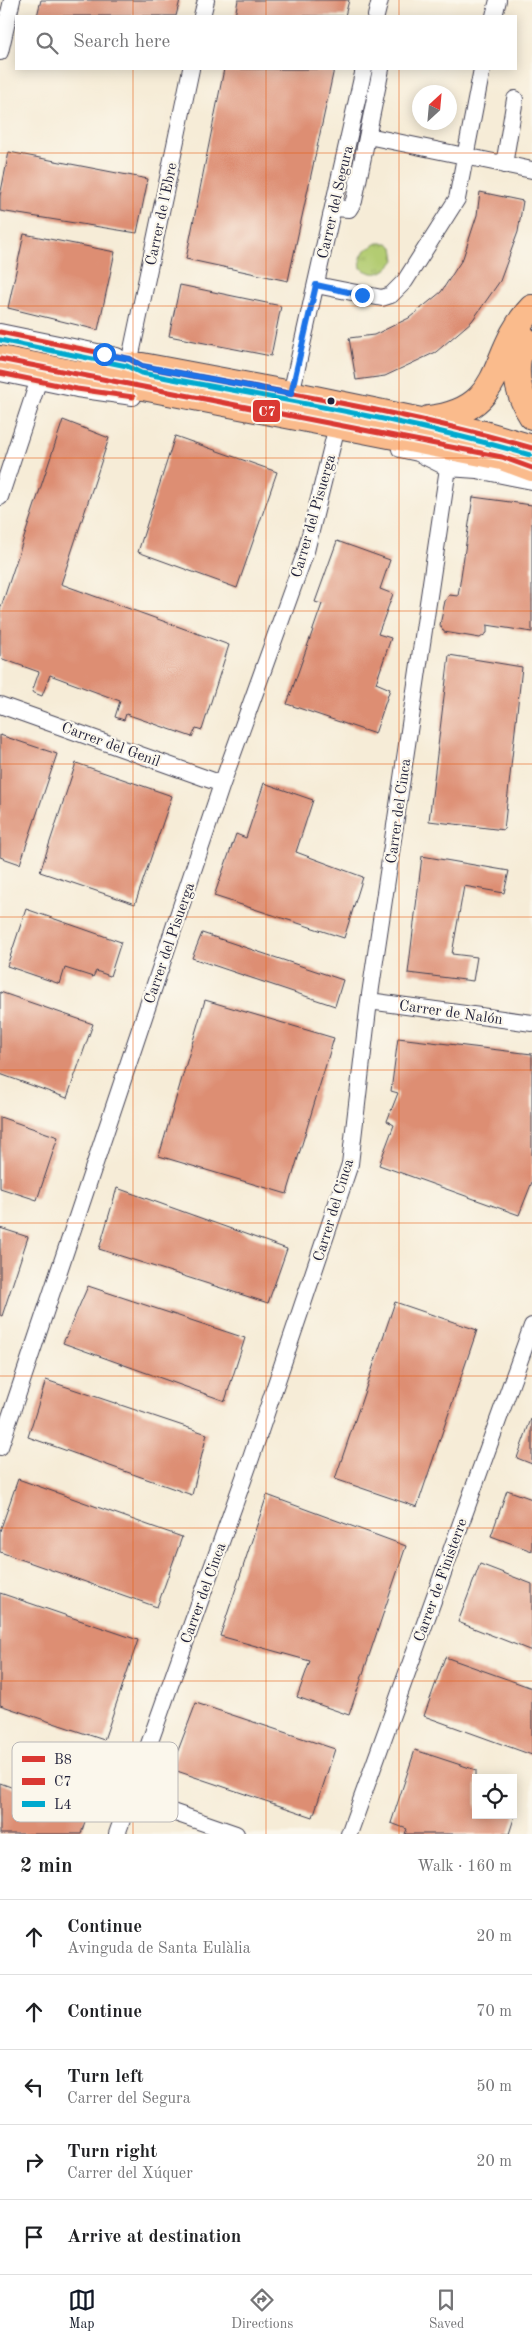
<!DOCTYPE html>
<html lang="en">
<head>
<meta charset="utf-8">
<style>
	body { margin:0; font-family:"Old Standard TT",serif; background:#f2f2f2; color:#202124 }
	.controls { position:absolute; right:15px; bottom:15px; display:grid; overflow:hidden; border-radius:0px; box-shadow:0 2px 12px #0003 }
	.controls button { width:45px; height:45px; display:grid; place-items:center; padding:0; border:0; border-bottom:1px solid #e0e0e0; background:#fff; color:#202124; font:25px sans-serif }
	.compass { position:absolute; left:412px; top:85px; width:45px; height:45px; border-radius:50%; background:#fff; box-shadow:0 2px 12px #0003; rotate:26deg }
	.stop { position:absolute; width:15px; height:15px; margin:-11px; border:4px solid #1a73e8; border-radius:50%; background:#fff }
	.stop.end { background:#1a73e8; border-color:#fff; box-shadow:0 1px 5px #0008 }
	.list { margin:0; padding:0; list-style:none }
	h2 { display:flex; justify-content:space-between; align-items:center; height:65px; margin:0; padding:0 20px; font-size:21px }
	h2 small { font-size:16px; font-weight:400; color:#757577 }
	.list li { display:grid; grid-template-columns:32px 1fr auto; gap:15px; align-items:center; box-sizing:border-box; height:75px; padding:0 20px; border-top:1px solid #e0e0e0 }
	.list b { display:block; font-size:19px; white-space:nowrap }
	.list p { margin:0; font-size:16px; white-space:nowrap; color:#757577 }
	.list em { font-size:16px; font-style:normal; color:#757577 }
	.icon { flex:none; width:28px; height:28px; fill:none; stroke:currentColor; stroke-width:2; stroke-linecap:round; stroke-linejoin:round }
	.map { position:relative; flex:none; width:532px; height:1834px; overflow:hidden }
	.search { position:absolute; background:#fff; box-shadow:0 2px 12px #0003; left:15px; right:15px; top:15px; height:55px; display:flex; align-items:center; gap:12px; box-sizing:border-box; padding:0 18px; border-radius:0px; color:#757577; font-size:19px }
	.sheet { height:440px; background:#fff }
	nav { display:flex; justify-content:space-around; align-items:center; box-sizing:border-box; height:70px; border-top:1px solid #e0e0e0; background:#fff; font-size:14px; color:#757577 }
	nav a { display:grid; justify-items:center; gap:2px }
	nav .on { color:#111827 }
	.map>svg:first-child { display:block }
	.park { fill:url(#park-tufts); stroke:#6a7756 }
	.building { fill:#dd8e73 }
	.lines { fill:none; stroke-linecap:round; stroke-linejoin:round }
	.minor-casing { stroke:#424052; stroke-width:18 }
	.primary-casing { stroke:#424052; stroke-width:28 }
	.minor { stroke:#fff; stroke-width:16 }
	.primary { stroke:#fabb8c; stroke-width:26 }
	.bus-1-casing { stroke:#fbf7ec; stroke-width:9 }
	.bus-2-casing { stroke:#fbf7ec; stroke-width:9 }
	.bus-3-casing { stroke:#fbf7ec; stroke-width:9 }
	.bus-1 { stroke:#da3832; stroke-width:5 }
	.bus-2 { stroke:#da3832; stroke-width:5 }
	.bus-3 { stroke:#00a9ce; stroke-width:5 }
	.route { stroke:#1a73e8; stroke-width:6 }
	.grid { fill:none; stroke:#e8590c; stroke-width:1; stroke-opacity:0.55 }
	.bus-dot { fill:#22223b; stroke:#fbf7ec; stroke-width:2 }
	.labels { text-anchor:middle; stroke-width:4.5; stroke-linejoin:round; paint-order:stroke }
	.street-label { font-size:15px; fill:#22223b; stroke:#fbf7ec }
	.key { fill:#fbf7ec; stroke:#bab7b7; stroke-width:1 }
	.key-label { font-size:14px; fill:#22223b }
	.line-badge { stroke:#fbf7ec; stroke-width:2 }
	.badge-label { font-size:14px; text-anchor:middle; font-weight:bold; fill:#fff }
</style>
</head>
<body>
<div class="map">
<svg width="532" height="1834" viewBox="0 0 532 1834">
	<defs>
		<pattern id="park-tufts" width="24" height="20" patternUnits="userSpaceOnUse" patternTransform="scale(1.25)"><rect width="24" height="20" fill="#b3cc72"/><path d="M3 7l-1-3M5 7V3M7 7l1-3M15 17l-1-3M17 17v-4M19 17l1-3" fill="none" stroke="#9aaf64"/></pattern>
	</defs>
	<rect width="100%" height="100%" fill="#fbf7ec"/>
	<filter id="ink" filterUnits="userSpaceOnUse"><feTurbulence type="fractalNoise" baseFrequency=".02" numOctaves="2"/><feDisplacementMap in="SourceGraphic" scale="10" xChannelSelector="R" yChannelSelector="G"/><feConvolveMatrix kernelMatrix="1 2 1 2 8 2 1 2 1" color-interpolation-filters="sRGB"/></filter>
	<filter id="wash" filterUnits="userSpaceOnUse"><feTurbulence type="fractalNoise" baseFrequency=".0096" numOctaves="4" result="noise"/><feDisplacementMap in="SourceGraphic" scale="20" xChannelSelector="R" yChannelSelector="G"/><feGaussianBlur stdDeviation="1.12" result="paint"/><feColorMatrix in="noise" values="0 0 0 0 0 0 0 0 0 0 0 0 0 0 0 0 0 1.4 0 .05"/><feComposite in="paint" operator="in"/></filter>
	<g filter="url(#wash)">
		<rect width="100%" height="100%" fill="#f6ecd7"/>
		<path class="park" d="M378,243H388L393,247L395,260C385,273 376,278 361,268L360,259L365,250Z"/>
		<g id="blocks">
			<path class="building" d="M41,0H180L176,16H37Z
				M238,0H349L345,16H235Z
				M224,69H334L288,281L186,259Z
				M9,152L148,179L137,233L0,211V196Z
				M480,192L523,201L518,232L500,281L472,321L436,352L385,376L356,380L349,338L374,335L409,318L441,292L463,258L477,215Z
				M24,234L115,252L98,330L8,308Z
				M180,285L281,306L271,356L169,336Z
				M63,420L109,438L61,584L229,645L202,730L196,728L192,737L126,714L124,720L115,717L120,701L50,675L42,696L32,692L39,672L0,658V610Z
				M175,436L277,472L237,588L138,552Z
				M473,497L532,505V632L487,625V633L480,638L444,632L440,625L445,601L449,595L458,596Z
				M337,541L390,560L380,589L393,594L378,634L391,638L376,683L390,689L375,734L287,704L322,604L315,602Z
				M449,655L522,667L504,830L429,821Z
				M0,735L57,754L20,864L0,857Z
				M76,763L172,796L135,904L40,872Z
				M264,783L313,800L296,852L363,877L344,938L214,896L236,834L246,838Z
				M422,856L509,871L504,893L464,886L452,954L477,957L473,981L408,973Z
				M26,909L121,942L110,976L96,971L93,977L65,968L60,984L7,966Z
				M202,933L343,980L335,1006L192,958Z
				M0,992L93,1024L67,1098L0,1074Z
				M205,1000L334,1038L287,1194L159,1156Z
				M398,1038L532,1054V1182L519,1215L379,1165L394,1125L387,1121L398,1093L391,1091Z
				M0,1117L58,1137L37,1200L0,1188Z
				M117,1188L287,1249L268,1303L99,1249Z
				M0,1228L28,1237L2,1316L0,1315Z
				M88,1286L245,1338L225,1401L63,1343Z
				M395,1302L477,1330L417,1507L335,1479Z
				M46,1380L207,1434L192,1495L28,1437Z
				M531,1419L532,1420V1464L517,1458Z
				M18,1479L182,1537L157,1607L0,1552V1531Z
				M507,1490L532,1499V1551L491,1536Z
				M267,1495L406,1546L349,1715L297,1697L310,1661L220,1636Z
				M480,1564L532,1584V1651L458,1622Z
				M0,1593L138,1640L104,1740L0,1705Z
				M445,1657L532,1688V1755L424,1716Z
				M196,1703L335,1749L313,1817L171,1769Z
				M415,1750L476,1770V1815H515L509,1834H405L407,1829L391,1823Z
				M0,1783L87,1815L81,1834H0Z"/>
		</g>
	</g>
	<g filter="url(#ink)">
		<use href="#blocks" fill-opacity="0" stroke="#424052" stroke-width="1"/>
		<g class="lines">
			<defs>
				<path id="minor" d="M202,16L206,0
					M376,16L380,0
					M494,16L498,0
					M0,52L12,0
					M368,136L532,170
					M504,165L515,99
					M333,208L349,209L354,201L381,69
					M316,285L382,298L391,295L405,281L457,199L482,69
					M0,332L117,356
					M130,359L191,69
					M0,373L77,389L133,397
					M291,394L364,69
					M400,449L418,453L448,468L477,470L532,481
					M0,497L38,382
					M0,705L222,784
					M369,1001L532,1023
					M0,1447L222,784L306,551L334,438
					M129,1797L236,1834
					M117,1834L251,1458L350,1164L369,1001L448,468
					M349,1834L532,1326"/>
				<path id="primary" d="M524,339C512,365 516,392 532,416
					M0,359L502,457L532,468
					M94,365L142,366L291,394L484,434L532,448
					M429,419C509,409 488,354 532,308"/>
			</defs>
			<use href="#minor" class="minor-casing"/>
			<use href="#primary" class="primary-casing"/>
			<use href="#minor" class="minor"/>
			<use href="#primary" class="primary"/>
			<defs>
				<path id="bus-1" d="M0,332L130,359L142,366C272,391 405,411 532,448
					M0,373L77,389L133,397"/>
				<path id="bus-2" d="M0,359L502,457L532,468"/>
				<path id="bus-3" d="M0,340L127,366L141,373C270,398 403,418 530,455"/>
			</defs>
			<use href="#bus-1" class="bus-1-casing"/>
			<use href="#bus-2" class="bus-2-casing"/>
			<use href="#bus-3" class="bus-3-casing"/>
			<use href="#bus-1" class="bus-1"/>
			<use href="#bus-2" class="bus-2"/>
			<use href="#bus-3" class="bus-3"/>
		</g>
	</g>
	<g class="lines" filter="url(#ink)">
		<path class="route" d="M104,354L130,359L142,366L291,394L316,285L362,295"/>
	</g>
	<path class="grid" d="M133,0V16M266,0V16M399,0V16M133,69V1834M266,69V1834M399,69V1834M0,153H532M0,306H532M0,458H532M0,611H532M0,764H532M0,917H532M0,1070H532M0,1223H532M0,1376H532M0,1528H532M0,1681H532"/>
	<circle class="bus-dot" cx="331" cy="401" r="4.5"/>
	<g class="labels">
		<g class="street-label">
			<text transform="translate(335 202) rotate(-77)" y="5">Carrer del Segura</text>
			<text transform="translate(161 214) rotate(-78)" y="5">Carrer de l'Ebre</text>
			<text transform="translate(313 516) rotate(-74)" y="5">Carrer del Pisuerga</text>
			<text transform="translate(111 744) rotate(20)" y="5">Carrer del Genil</text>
			<text transform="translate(398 811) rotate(-82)" y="5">Carrer del Cinca</text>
			<text transform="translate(169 943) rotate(-71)" y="5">Carrer del Pisuerga</text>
			<text transform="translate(451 1012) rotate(8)" y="5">Carrer de Nalón</text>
			<text transform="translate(333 1210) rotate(-73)" y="5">Carrer del Cinca</text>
			<text transform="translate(440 1580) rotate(-70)" y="5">Carrer de Finisterre</text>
			<text transform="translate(203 1593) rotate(-70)" y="5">Carrer del Cinca</text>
		</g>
	</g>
	<rect x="12" y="1742" width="166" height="80" rx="8" class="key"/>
	<rect x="22" y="1756" width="23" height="6" fill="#da3832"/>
	<rect x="22" y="1778" width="23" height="7" fill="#da3832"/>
	<rect x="22" y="1801" width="23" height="6" fill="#00a9ce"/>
	<g class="key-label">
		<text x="54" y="1764">B8</text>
		<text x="54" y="1786">C7</text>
		<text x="54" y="1809">L4</text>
	</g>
	<rect class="line-badge" x="252" y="399" width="29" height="24" rx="5" fill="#da3832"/>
	<g class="badge-label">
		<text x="267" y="416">C7</text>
	</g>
</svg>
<div class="controls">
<button><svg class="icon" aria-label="locate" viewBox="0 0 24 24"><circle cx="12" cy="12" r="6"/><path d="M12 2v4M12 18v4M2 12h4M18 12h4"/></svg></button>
</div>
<svg class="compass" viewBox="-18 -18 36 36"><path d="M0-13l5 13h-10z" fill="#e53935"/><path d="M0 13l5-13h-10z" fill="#757577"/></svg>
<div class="stop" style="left:104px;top:354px"></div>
<div class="stop end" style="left:362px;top:295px"></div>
<div class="search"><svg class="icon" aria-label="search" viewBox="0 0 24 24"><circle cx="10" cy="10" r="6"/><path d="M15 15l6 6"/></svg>Search here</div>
</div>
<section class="sheet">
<h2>2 min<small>Walk · 160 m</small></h2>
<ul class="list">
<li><svg class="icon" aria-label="ahead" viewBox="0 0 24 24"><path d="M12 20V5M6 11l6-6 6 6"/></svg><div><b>Continue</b><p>Avinguda de Santa Eulàlia</p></div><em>20 m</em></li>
<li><svg class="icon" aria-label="ahead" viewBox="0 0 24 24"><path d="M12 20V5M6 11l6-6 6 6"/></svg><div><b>Continue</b></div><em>70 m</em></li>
<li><svg class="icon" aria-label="left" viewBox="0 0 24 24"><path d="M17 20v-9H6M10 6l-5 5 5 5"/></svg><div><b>Turn left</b><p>Carrer del Segura</p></div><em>50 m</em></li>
<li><svg class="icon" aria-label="right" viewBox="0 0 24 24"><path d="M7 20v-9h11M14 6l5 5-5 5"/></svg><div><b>Turn right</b><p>Carrer del Xúquer</p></div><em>20 m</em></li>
<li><svg class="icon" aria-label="arrive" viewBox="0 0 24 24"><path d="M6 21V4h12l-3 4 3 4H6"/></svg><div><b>Arrive at destination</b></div></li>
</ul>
</section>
<nav>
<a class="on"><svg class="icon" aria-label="map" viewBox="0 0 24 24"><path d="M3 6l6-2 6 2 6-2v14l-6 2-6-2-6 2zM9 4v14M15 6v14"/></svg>Map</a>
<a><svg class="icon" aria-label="directions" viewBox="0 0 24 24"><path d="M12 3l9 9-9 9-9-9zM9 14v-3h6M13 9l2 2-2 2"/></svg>Directions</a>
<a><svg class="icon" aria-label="saved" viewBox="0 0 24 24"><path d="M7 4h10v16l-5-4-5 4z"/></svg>Saved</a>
</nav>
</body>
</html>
